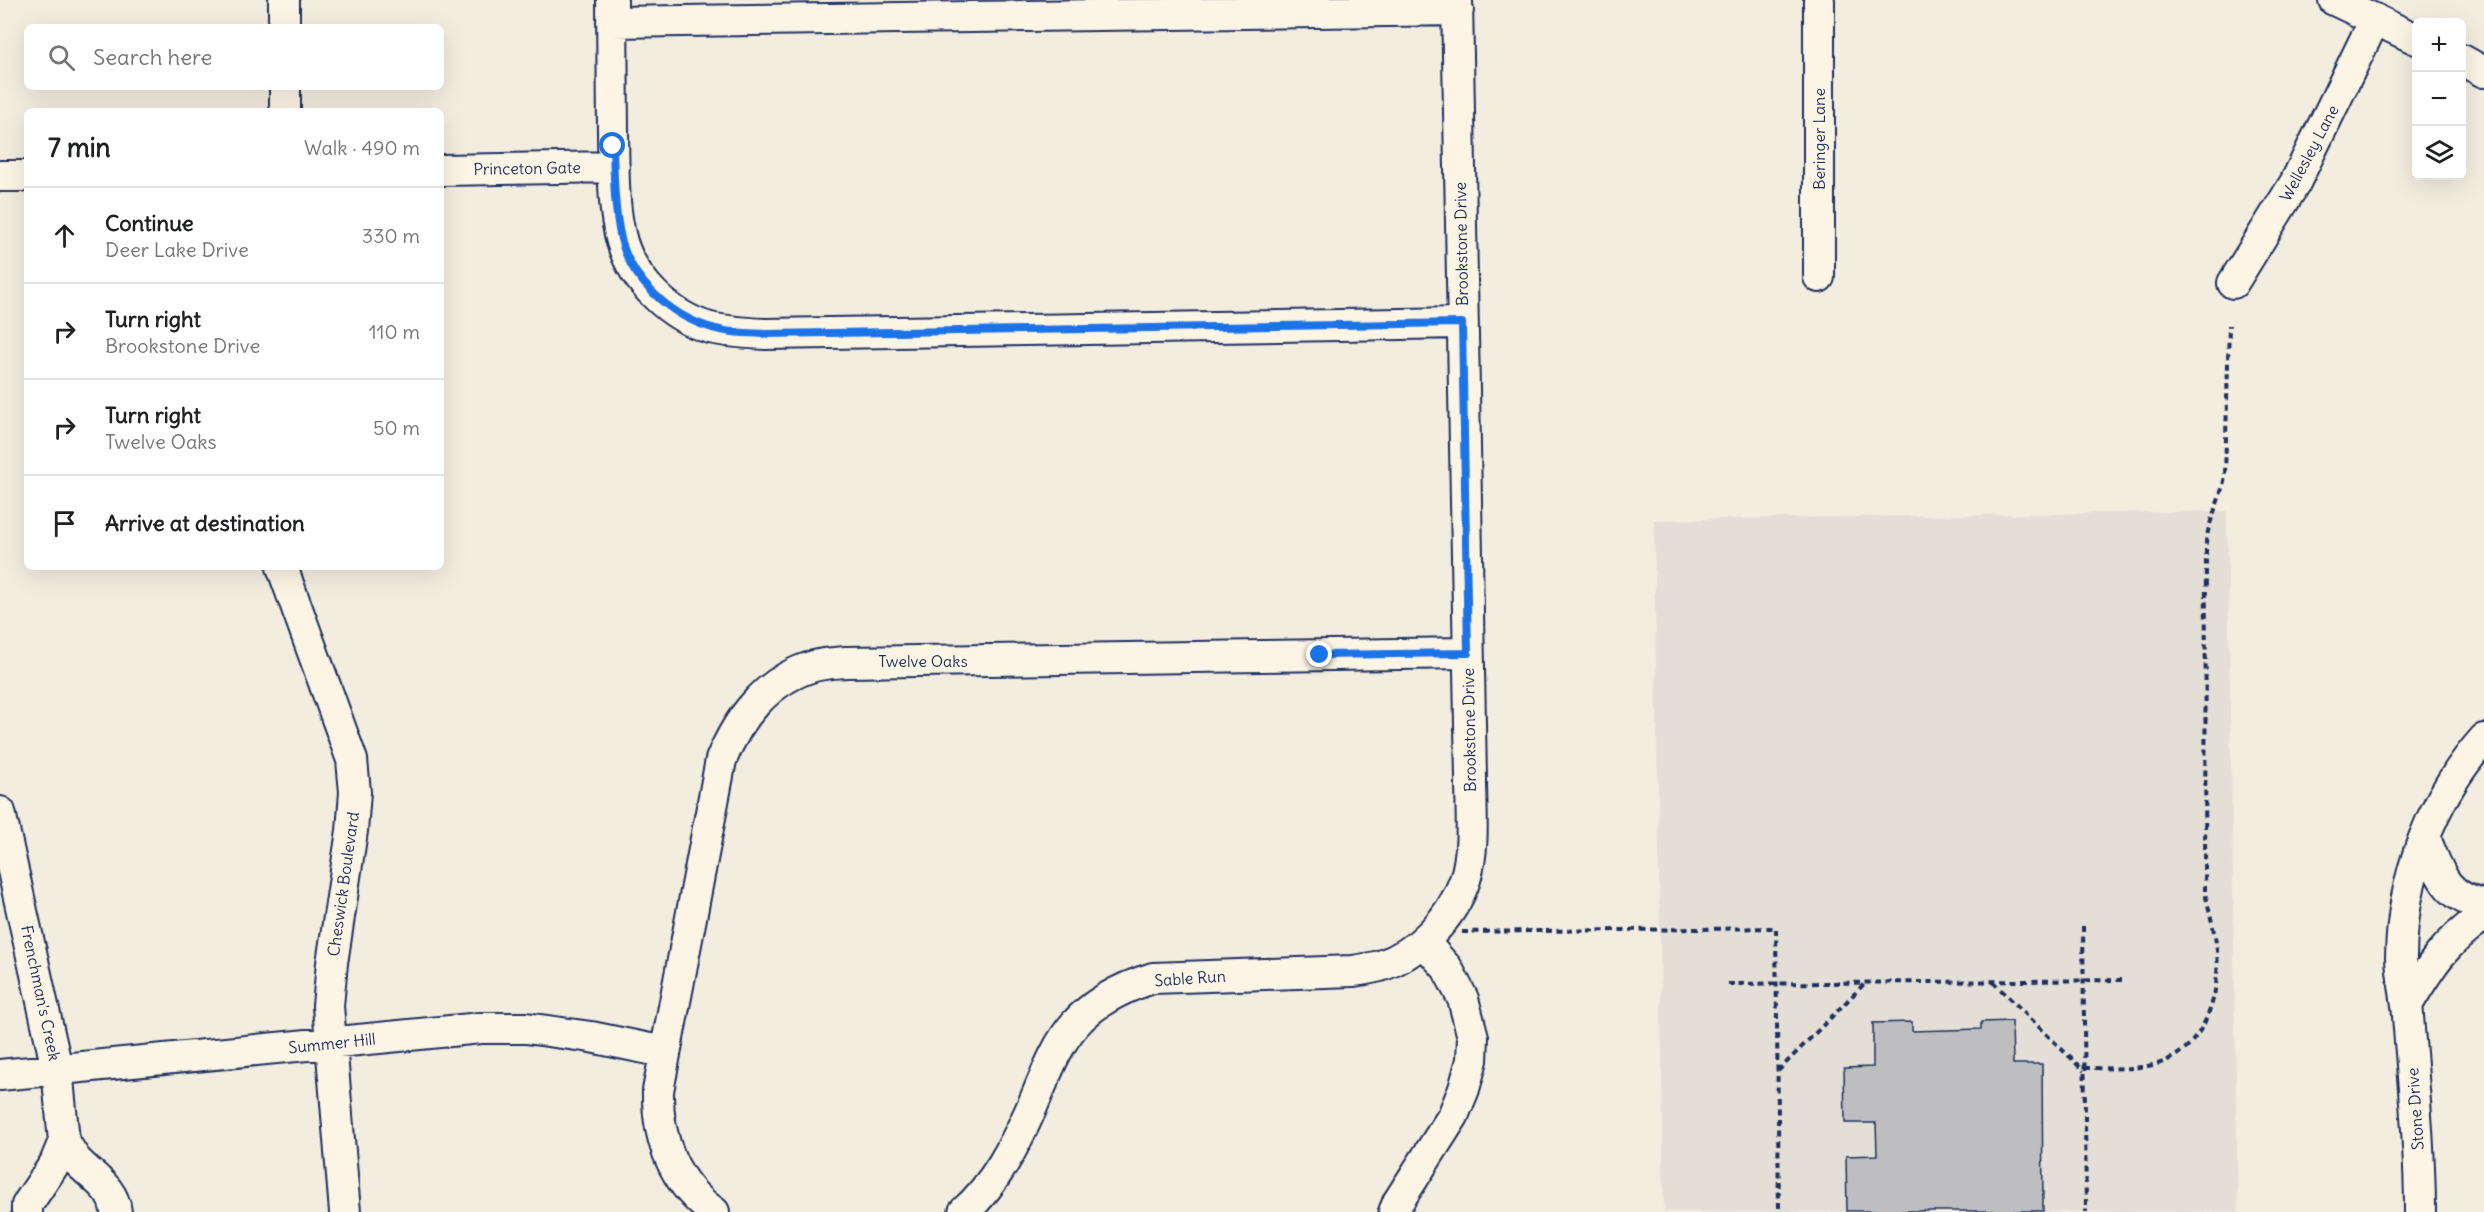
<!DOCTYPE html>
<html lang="en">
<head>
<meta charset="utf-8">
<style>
	body { margin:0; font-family:Delius,sans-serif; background:#f6f6f6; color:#202124 }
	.controls { position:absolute; right:18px; top:18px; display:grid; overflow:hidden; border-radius:9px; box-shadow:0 6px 24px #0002 }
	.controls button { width:54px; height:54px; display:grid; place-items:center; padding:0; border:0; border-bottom:2px solid #e0e0e0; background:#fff; color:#202124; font:30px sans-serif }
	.stop { position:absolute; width:18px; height:18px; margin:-14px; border:4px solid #1a73e8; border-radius:50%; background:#fff }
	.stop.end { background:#1a73e8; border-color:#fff; box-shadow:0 2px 6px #0008 }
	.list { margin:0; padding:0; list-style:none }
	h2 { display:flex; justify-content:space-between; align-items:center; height:78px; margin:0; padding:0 24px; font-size:26px }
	h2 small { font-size:20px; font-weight:400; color:#757577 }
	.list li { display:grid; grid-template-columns:39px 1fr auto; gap:18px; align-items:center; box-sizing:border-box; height:96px; padding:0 24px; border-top:2px solid #e0e0e0 }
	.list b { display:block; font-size:22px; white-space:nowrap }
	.list p { margin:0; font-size:20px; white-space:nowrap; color:#757577 }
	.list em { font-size:20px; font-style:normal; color:#757577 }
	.icon { flex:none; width:33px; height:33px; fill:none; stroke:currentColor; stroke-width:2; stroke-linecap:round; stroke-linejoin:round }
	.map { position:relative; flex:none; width:2484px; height:1212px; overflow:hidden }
	.search { position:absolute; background:#fff; box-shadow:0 6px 24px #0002; left:24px; top:24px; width:420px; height:66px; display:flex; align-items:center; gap:15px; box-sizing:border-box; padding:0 21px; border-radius:9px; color:#757577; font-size:22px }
	.panel { position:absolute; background:#fff; box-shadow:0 6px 24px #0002; left:24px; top:108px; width:420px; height:462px; border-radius:9px }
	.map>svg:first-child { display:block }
	.built { fill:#e3dfd6 }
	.building { fill:#bebec0; stroke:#1b2f5e; stroke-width:1.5 }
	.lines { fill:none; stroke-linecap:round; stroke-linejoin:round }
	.minor-casing { stroke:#1b2f5e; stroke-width:34 }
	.path { stroke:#1b2f5e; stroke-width:4; stroke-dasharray:6 4.5; stroke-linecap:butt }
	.minor { stroke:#fcf5e5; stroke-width:30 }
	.route { stroke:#1a73e8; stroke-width:8 }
	.labels { text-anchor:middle; stroke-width:5; stroke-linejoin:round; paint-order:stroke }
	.street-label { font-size:16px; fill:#1b2f5e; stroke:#fcf5e5 }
</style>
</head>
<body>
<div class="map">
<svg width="2484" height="1212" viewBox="0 0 2484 1212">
	<rect width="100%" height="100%" fill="#f3ede0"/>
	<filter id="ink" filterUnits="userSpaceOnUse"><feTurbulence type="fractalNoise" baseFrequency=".0167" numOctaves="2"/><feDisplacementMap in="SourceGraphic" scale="12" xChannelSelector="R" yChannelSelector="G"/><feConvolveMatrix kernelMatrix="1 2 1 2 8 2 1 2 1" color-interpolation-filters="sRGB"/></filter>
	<g filter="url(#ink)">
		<path class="built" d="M2227,511L2238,1212H1664L1654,520Z"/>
		<path class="building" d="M2012,1021L2013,1064H2042L2043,1211H1847L1846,1156L1877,1155L1876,1123H1845L1844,1068L1873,1067V1023L1912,1022V1031L1981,1029V1022Z"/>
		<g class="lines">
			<defs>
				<path id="minor" d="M284,0V27
					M612,0C612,44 613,88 613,133C614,168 612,207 622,242C634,281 670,317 710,328C728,332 746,333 765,334L1462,323
					M1819,0V277
					M2334,0L2416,39
					M612,22L1458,10
					M2462,60L2484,72
					M285,87V111
					M441,170L614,167
					M0,176H27
					M2233,283L2295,183L2375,19
					M282,567L352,760L355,792L352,831L332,963L328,1006L345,1212
					M0,812L57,1069L64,1141
					M2425,838C2439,871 2444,897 2484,905
					M2407,1005C2432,963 2444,944 2484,915
					M0,1075L481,1028H526L591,1037L664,1052
					M27,1212V1205L55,1163L64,1141C68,1147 72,1155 77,1161C92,1177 114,1188 116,1212
					M714,1212C674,1184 657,1139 658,1091L721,760C738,718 768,679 814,666C824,663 836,663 846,662L1468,653
					M964,1212C995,1184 1014,1147 1031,1109C1044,1080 1054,1048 1075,1024C1096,1000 1124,987 1153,978L1353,971C1362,970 1371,968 1380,966C1418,954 1452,918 1465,880C1475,849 1471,811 1471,779L1457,0
					M1394,1212L1398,1202L1453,1116L1464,1089L1472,1060L1473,1037L1463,999L1447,968L1423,941
					M2420,1212C2420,1146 2413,1081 2408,1016C2407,996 2401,976 2401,957C2402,877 2431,799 2484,739"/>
			</defs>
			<use href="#minor" class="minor-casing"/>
			<path class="path" d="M2083,926L2086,1212
				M1462,932L1776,928L1779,1212
				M1993,982L2084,1071
				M1728,984L2122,980
				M2084,1068C2107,1068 2131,1070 2153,1065C2206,1053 2223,990 2216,942C2213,926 2209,909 2205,893L2206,542C2209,519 2221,499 2225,476L2229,325
				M1778,1071L1865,983"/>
			<use href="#minor" class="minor"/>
		</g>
	</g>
	<g class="lines" filter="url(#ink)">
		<path class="route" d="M613,146C614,178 614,208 621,239C631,280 670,315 709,327C727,333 746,333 765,334L1462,323L1468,653L1320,655"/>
	</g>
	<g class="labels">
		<g class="street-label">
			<text transform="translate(1819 139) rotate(-90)" y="6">Beringer Lane</text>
			<text transform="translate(2309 153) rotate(-62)" y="6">Wellesley Lane</text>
			<text transform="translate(527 168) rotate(-1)" y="6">Princeton Gate</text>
			<text transform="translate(1461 244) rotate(-91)" y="6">Brookstone Drive</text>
			<text x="923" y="667">Twelve Oaks</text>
			<text transform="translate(1469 730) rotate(-91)" y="6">Brookstone Drive</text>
			<text transform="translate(343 884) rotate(-82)" y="6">Cheswick Boulevard</text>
			<text transform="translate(1190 978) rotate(-4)" y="6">Sable Run</text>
			<text transform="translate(41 993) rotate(78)" y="6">Frenchman's Creek</text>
			<text transform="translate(332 1043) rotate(-6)" y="6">Summer Hill</text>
			<text transform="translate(2415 1109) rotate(-94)" y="6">Stone Drive</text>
		</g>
	</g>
</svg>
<div class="controls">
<button>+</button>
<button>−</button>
<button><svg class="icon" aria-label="layers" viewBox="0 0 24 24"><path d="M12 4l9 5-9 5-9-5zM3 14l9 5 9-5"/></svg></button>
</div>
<div class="stop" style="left:613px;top:146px"></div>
<div class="stop end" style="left:1320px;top:655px"></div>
<div class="search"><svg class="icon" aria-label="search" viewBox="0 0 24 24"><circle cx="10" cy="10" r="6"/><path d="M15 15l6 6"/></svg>Search here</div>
<section class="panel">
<h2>7 min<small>Walk · 490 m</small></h2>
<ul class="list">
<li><svg class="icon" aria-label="ahead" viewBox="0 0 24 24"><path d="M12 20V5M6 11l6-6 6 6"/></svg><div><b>Continue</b><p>Deer Lake Drive</p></div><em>330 m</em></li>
<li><svg class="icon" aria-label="right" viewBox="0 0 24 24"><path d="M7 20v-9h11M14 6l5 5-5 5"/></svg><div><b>Turn right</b><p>Brookstone Drive</p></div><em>110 m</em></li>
<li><svg class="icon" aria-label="right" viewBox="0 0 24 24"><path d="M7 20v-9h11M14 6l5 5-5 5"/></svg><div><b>Turn right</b><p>Twelve Oaks</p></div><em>50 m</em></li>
<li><svg class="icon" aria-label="arrive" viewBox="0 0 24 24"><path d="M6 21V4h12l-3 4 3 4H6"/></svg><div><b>Arrive at destination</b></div></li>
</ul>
</section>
</div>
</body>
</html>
